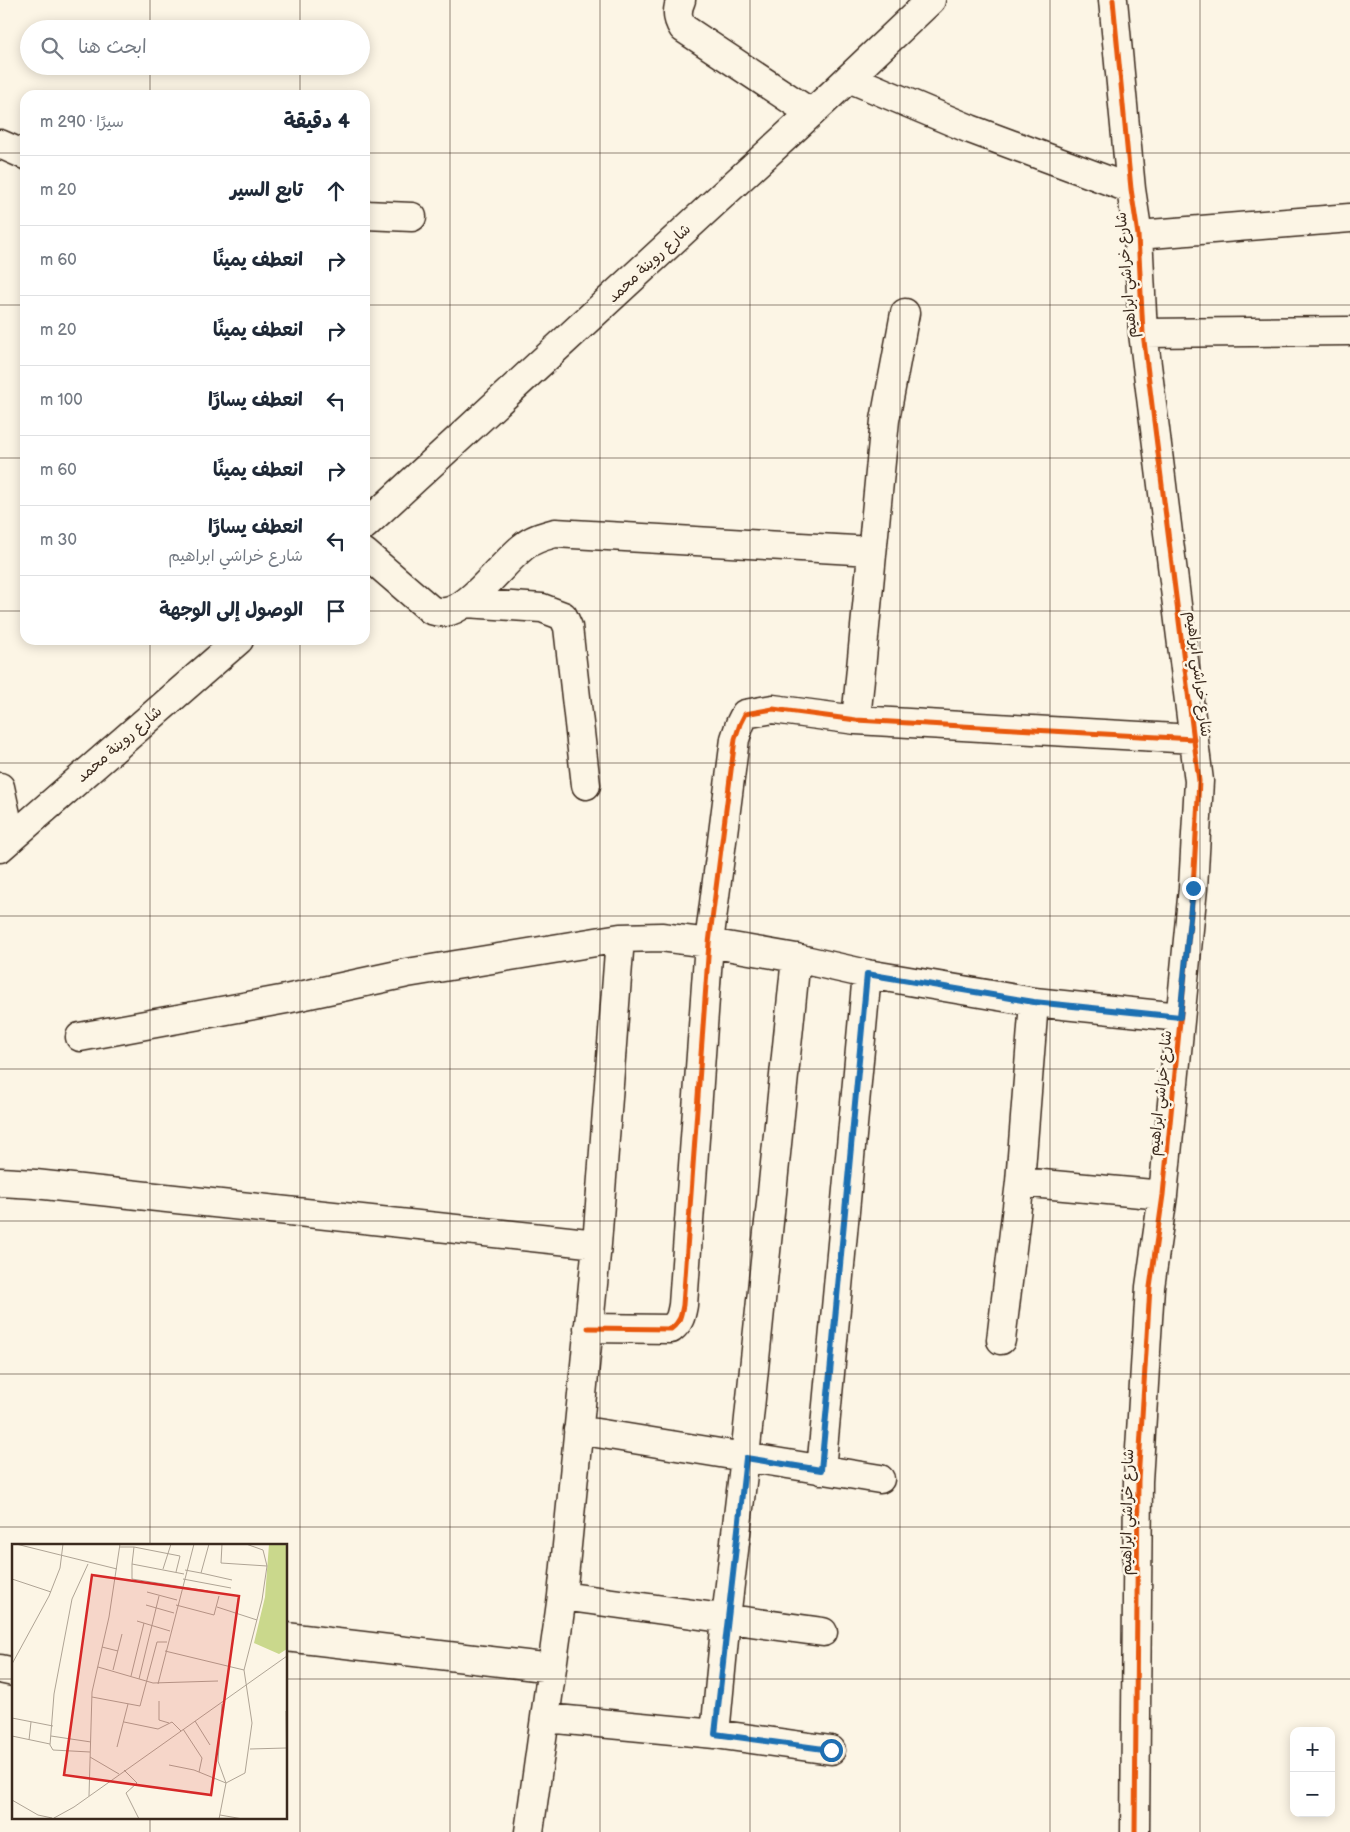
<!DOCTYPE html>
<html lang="ar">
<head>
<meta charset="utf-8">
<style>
	body { margin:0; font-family:"Balsamiq Sans","Playpen Sans Arabic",sans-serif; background:#f2f2f3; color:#1f2937; direction:rtl }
	.controls { position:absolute; right:15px; bottom:15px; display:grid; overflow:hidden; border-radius:10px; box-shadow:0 2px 12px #0003 }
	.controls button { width:45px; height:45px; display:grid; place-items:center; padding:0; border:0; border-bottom:1px solid #e0e1e3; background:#fff; color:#1f2937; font:25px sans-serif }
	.stop { position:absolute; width:15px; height:15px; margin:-11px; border:4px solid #1f6fb2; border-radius:50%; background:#fff }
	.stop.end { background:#1f6fb2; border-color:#fff; box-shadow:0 1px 5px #0008 }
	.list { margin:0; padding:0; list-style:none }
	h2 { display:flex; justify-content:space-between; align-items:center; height:65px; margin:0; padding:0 20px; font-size:21px }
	h2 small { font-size:16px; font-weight:400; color:#747a83 }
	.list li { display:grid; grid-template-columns:32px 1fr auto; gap:15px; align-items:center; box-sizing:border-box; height:70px; padding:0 20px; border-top:1px solid #e0e1e3 }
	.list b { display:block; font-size:19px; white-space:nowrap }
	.list p { margin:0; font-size:16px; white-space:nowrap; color:#747a83 }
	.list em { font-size:16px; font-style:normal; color:#747a83 }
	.icon { flex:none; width:28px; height:28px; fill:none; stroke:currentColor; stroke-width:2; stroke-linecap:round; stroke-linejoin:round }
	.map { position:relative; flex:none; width:1350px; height:1832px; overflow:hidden; direction:ltr }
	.search { position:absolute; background:#fff; box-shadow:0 2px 12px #0003; left:20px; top:20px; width:350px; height:55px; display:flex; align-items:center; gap:12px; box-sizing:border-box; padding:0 18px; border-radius:28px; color:#747a83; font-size:19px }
	.panel { position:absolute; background:#fff; box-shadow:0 2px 12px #0003; left:20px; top:90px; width:350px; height:555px; border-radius:15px; direction:rtl }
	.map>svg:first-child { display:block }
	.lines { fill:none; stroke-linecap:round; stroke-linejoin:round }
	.minor-casing { stroke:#3b2a1e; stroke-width:31 }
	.secondary-casing { stroke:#3b2a1e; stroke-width:31 }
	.minor { stroke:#fcf5e5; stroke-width:28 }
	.secondary { stroke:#fcf5e5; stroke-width:28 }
	.cycleway-casing { stroke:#fcf5e5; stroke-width:8 }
	.cycleway { stroke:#e8590c; stroke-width:5 }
	.route { stroke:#1f6fb2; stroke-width:6 }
	.grid { fill:none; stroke:#3b2a1e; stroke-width:1; stroke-opacity:0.55 }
	.labels { text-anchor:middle; stroke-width:5; stroke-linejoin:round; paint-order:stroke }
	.street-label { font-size:15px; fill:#3b2a1e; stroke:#fcf5e5 }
	.inset-road { fill:none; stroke:#afa495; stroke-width:1 }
	.view { fill:#d62828; fill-opacity:0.15; stroke:#d62828; stroke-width:2.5 }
	.inset-edge { fill:none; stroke:#3b2a1e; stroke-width:2.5 }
</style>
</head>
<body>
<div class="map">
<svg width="1350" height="1832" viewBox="0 0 1350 1832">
	<rect width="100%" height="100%" fill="#fcf5e5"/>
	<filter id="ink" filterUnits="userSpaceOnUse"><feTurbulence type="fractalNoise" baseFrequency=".02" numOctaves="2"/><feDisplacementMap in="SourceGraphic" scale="10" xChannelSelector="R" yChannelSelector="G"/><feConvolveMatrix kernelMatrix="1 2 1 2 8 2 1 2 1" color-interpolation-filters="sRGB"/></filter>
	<g filter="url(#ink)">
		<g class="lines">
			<defs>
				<path id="minor" d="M681,0C676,11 677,19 683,28L811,113
					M1113,0L1131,189L1138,235L1143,333L1199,781L1193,888L1163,1195L1150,1287L1138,1481L1135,1832
					M849,78L970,129L1131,189
					M0,144L25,155
					M365,215L412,217
					M1138,235L1350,218
					M1143,333L1350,331
					M365,553L431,610C437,612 444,613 450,611C473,604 503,563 523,547C532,539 544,536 555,533L872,551
					M465,603L542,608L563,616L568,627L586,785
					M856,720L885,420L905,313
					M0,787L11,838
					M80,1037L286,999L407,973L620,938L661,937L709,943L796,958L867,974L1034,1002L1180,1017
					M0,1182L35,1184L597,1244
					M1020,1182L1163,1195
					M588,1328L671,1329C680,1322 681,1316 683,1305L709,943L735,739L740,724L745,714L773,709L856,720L1194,739
					M1001,1340L1020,1182L1034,1002
					M578,1430L880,1479
					M821,1470L867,974
					M562,1596L823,1632
					M286,1637L552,1668
					M0,1669L14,1672
					M546,1718L715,1734L831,1750
					M715,1734L726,1618L745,1457L796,958
					M529,1832L562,1596L597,1244L620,938"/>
				<path id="secondary" d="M365,525L832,94L931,0
					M0,848L239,640"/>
			</defs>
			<use href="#minor" class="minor-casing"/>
			<use href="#secondary" class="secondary-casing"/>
			<use href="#minor" class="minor"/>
			<use href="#secondary" class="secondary"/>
			<defs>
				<path id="cycleway" d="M1113,0L1131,189L1138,235L1143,333L1199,781L1193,888L1163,1195L1150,1287L1138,1481L1135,1832
					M588,1328L671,1329C680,1322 681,1316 683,1305L709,943L735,739L740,724L745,714L773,709L856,720L1194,739"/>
			</defs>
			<use href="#cycleway" class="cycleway-casing"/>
			<use href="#cycleway" class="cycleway"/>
		</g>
	</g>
	<g class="lines" filter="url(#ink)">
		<path class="route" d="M831,1750L715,1734L746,1458L821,1470L867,974L1034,1002L1180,1017L1193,888"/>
	</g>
	<path class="grid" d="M150,0V29M300,0V29M450,0V1832M600,0V1832M750,0V1832M900,0V1832M1050,0V1832M1200,0V1832M150,66V95M300,66V95M0,153H25M365,153H1350M0,305H25M365,305H1350M0,458H25M365,458H1350M0,611H25M365,611H1350M150,640V1546M300,640V1832M0,763H1350M0,916H1350M0,1069H1350M0,1221H1350M0,1374H1350M0,1527H1350M0,1679H14M286,1679H1350M150,1818V1832"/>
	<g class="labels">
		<g class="street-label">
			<text transform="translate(649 263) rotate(-43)" y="5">شارع روينة محمد</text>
			<text transform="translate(1126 275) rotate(-95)" y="5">شارع خراشي ابراهيم</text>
			<text transform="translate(1199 674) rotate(83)" y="5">شارع خراشي ابراهيم</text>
			<text transform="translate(119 744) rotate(-41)" y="5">شارع روينة محمد</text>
			<text transform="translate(1160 1093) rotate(-84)" y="5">شارع خراشي ابراهيم</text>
			<text transform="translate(1127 1512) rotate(-89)" y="5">شارع خراشي ابراهيم</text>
		</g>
	</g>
	<g transform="translate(12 1544)">
		<rect width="275" height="275" fill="#fcf5e5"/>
		<path d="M257,0H275V105L267,110L242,99L253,53Z" fill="#cad88c"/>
		<path class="inset-road" d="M4,0L105,25M210,0L209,19L255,22M108,3H122L120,20L172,30M122,3L168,12L164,28M76,20L60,55L42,150L38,201L41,206L78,208M120,20V35L196,47M151,25L159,0M173,26L189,29L197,0M189,29L220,36M0,35L39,48M171,35L219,44M135,48L165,56M134,61L162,69M164,61L202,71L207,52M205,63L245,76M125,77L158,87M90,103L106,107M153,107L232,126M0,120L37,52L48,24L51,0M86,123L141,139L206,137M101,126L110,90M119,132L132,79M127,135L147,52M146,140L182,0M80,153L128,162L145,98H155M147,157V176L157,179M274,167L275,248M0,174L41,182M183,177L198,201M112,178L146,185L160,178L169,187M171,185L190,214L187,228M0,192L38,200M39,192L79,198M17,196L19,178M105,203L116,160M238,205L274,204M78,213L107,230M157,221L182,226L214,239L233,229L240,179L232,126L250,56L255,22L251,6L234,0M112,226L125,239L114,249L127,275M77,252L80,148L97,73L108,0M0,256L26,271L40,274M208,271L231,275M42,274L62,263L275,112M207,275L214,239L206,217L210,160"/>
		<path class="view" d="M80,31L227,52L199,251L52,231Z"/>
		<rect width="275" height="275" class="inset-edge"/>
	</g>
</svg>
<div class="controls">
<button>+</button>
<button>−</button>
</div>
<div class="stop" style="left:831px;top:1750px"></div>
<div class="stop end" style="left:1193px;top:888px"></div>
<div class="search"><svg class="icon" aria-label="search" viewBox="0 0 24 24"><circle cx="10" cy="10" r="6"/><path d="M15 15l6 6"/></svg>ابحث هنا</div>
<section class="panel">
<h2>4 دقيقة<small>سيرًا · 290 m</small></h2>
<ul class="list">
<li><svg class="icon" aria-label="ahead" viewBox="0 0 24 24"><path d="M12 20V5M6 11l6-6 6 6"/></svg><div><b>تابع السير</b></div><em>20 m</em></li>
<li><svg class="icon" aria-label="right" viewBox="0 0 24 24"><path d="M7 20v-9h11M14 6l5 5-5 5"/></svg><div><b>انعطف يمينًا</b></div><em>60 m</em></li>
<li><svg class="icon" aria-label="right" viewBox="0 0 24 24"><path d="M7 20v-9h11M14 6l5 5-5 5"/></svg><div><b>انعطف يمينًا</b></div><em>20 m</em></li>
<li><svg class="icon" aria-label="left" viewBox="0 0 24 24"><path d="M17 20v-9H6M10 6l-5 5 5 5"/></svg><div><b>انعطف يسارًا</b></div><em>100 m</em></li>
<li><svg class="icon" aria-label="right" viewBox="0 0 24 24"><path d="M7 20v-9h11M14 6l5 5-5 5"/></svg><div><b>انعطف يمينًا</b></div><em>60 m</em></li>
<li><svg class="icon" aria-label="left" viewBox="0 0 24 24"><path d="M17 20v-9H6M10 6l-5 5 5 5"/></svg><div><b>انعطف يسارًا</b><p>شارع خراشي ابراهيم</p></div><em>30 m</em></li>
<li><svg class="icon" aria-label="arrive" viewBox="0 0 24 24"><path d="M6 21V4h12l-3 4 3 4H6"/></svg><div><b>الوصول إلى الوجهة</b></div></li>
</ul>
</section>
</div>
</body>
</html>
